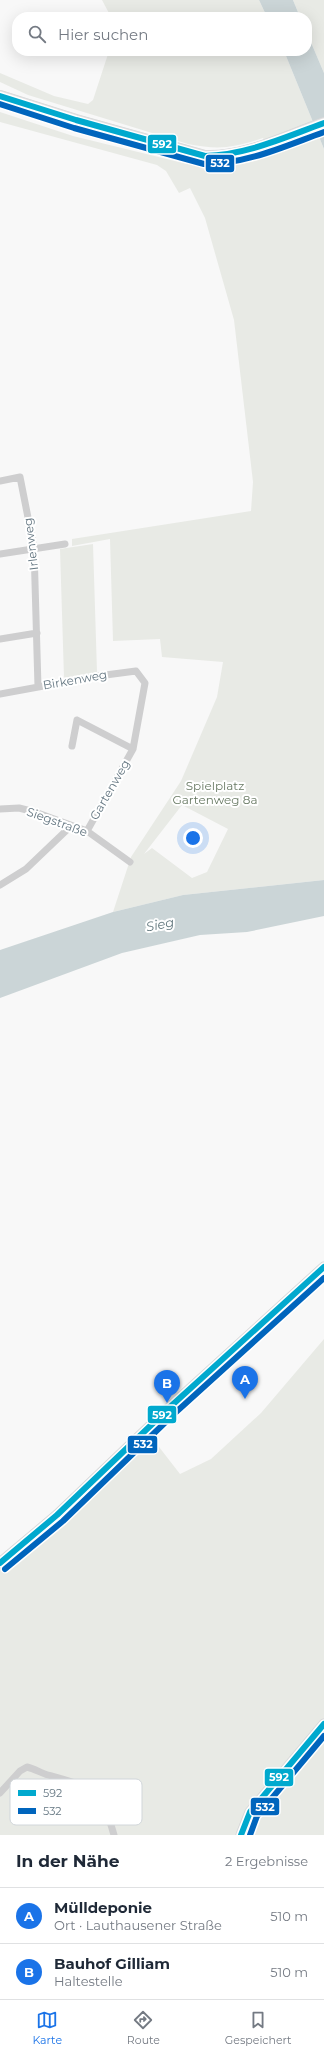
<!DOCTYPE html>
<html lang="de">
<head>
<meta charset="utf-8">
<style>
	body { margin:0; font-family:Montserrat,sans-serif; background:#f2f2f3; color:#1f2937 }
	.you { position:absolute; left:193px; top:838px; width:14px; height:14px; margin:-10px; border:3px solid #fff; border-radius:50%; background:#1a73e8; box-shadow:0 0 0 6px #1a73e833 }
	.badge { display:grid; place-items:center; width:26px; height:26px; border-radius:50%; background:#1a73e8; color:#fff; font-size:13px; font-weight:700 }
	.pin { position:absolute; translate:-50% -33px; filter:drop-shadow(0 1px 2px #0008) }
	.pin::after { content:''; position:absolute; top:21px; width:14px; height:12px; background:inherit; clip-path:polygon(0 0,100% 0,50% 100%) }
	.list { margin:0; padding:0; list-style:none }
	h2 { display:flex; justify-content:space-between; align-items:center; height:52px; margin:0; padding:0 16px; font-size:17px }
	h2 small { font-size:13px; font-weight:400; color:#747a83 }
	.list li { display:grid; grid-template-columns:26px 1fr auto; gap:12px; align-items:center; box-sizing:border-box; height:56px; padding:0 16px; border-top:1px solid #e0e1e3 }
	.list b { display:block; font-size:15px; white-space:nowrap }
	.list p { margin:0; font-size:13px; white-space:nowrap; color:#747a83 }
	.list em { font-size:13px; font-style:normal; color:#747a83 }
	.icon { flex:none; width:22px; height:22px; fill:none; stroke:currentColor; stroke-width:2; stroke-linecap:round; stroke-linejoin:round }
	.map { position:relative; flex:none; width:324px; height:1835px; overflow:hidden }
	.search { position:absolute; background:#fff; box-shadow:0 4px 16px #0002; left:12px; right:12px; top:12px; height:44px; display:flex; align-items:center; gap:10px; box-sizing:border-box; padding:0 14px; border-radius:16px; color:#747a83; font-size:15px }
	.sheet { height:164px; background:#fff }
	nav { display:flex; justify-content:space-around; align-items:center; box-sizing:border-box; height:56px; border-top:1px solid #e0e1e3; background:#fff; font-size:11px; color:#747a83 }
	nav a { display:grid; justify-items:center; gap:2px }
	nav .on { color:#1a73e8 }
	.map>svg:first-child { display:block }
	.green { fill:#e8eae5; fill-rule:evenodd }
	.water { fill:#cbd5d7 }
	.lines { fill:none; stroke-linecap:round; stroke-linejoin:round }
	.secondary-casing { stroke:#d4d5d6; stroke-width:11 }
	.primary-casing { stroke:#d4d5d6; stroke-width:12 }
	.street { stroke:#cececf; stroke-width:7 }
	.secondary { stroke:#e1e1e2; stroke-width:10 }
	.primary { stroke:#e1e1e2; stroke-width:11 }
	.bus-1-casing { stroke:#fff; stroke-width:9 }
	.bus-2-casing { stroke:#fff; stroke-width:9 }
	.bus-1 { stroke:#00a9ce; stroke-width:6 }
	.bus-2 { stroke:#0065bd; stroke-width:6 }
	.labels { text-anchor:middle; stroke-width:4; stroke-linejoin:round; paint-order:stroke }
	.street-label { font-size:12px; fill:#657782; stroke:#fff }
	.park-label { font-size:12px; fill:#697a64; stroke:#fff }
	.water-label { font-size:13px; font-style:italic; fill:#60767c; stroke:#fff }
	.key { fill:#fff; stroke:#d1d6da; stroke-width:1 }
	.key-label { font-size:11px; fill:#657782 }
	.line-badge { stroke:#fff; stroke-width:1.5 }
	.badge-label { font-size:11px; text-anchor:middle; font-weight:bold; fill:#fff }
</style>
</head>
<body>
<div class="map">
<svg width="324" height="1835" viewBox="0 0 324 1835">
	<rect width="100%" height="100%" fill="#f8f8f8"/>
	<path class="green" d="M102,0H259L267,17H111Z
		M293,0H324V73L307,33V17H300Z
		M109,51H284L324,149V880L183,895L113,912L131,857L181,781L217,697L223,662L162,657L160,639L113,641L110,539L72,546V539L251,511L253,482L234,320L205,218L190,188L179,193L166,171L157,165L0,122V112L73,136L187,164H225L253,157L269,150L263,138C233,148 219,150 188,144L28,95L0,82V73L54,96L88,104L93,100ZM182,805L228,829L207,872L192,878L152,848L144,854Z
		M93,544L97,672L64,678L60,549Z
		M324,1339V1835H0V1563L149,1434L180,1474L211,1459L261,1413Z"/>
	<path class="water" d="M259,0H293L300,17H267Z
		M307,33L324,73V149L284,51H307Z
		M324,880V916L247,932L200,935L122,953L0,998V950L113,912L183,895Z"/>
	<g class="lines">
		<defs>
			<path id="secondary" d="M0,1563L57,1515L170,1407L324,1267
				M241,1835L250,1812L324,1724"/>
			<path id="primary" d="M0,96L76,120L205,156C245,158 286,136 324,123"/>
		</defs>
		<use href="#secondary" class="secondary-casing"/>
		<use href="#primary" class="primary-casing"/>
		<path class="street" d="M0,481L20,477L34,548L38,687
			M0,554L65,544
			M0,639L37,633
			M0,694L98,676L136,671L145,683L133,749L87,831
			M72,746L77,720L133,749
			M0,809L19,808L35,812L87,831L130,862
			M0,885L26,869L71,826
			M0,1793L20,1771L27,1767C35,1769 41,1773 48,1775C91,1787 101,1789 114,1835"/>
		<use href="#secondary" class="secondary"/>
		<use href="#primary" class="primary"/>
		<defs>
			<path id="bus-1" d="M0,96L76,120L205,156C247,155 285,137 324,123
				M0,1563L57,1515L170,1407L324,1267
				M241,1835L250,1812L324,1724"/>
			<path id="bus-2" d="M0,104L74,128L204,164C247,164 285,146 324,132
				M5,1569L63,1521L175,1413L324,1278
				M250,1835L257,1816L324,1736"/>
		</defs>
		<use href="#bus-1" class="bus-1-casing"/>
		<use href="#bus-2" class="bus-2-casing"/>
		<use href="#bus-1" class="bus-1"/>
		<use href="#bus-2" class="bus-2"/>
	</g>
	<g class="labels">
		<g class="street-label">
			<text transform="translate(31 544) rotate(-97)" y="4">Irlenweg</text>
			<text transform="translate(75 680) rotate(-10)" y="4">Birkenweg</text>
			<text transform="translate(110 790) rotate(-60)" y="4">Gartenweg</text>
			<text transform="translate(57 822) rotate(20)" y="4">Siegstraße</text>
		</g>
		<g class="park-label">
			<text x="215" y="790">Spielplatz<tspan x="215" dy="14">Gartenweg 8a</tspan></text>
		</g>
		<g class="water-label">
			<text transform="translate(160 924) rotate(-11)" y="5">Sieg</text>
		</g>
	</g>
	<rect x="10" y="1779" width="132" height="46" rx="6" class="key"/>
	<rect x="18" y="1790" width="18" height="6" fill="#00a9ce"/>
	<rect x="18" y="1808" width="18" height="6" fill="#0065bd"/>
	<g class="key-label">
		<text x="43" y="1797">592</text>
		<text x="43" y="1815">532</text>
	</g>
	<g class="line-badge">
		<rect x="147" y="134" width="30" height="20" rx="4" fill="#00a9ce"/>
		<rect x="205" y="154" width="30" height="19" rx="4" fill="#0065bd"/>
		<rect x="147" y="1405" width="30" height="19" rx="4" fill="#00a9ce"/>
		<rect x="127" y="1435" width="31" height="19" rx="4" fill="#0065bd"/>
		<rect x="264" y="1768" width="30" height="19" rx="4" fill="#00a9ce"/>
		<rect x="250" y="1797" width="30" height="19" rx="4" fill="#0065bd"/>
	</g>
	<g class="badge-label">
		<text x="162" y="148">592</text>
		<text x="220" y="167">532</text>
		<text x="162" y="1419">592</text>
		<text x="143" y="1448">532</text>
		<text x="279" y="1781">592</text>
		<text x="265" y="1811">532</text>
	</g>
</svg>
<div class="you"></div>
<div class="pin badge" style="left:245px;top:1399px">A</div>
<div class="pin badge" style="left:167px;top:1403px">B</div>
<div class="search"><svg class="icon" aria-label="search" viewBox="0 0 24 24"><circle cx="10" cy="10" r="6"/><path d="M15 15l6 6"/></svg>Hier suchen</div>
</div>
<section class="sheet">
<h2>In der Nähe<small>2 Ergebnisse</small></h2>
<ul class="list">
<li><span class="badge">A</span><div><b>Mülldeponie</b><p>Ort · Lauthausener Straße</p></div><em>510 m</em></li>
<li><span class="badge">B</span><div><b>Bauhof Gilliam</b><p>Haltestelle</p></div><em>510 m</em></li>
</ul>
</section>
<nav>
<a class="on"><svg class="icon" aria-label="map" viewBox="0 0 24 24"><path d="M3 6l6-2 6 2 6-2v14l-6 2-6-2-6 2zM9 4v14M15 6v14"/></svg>Karte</a>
<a><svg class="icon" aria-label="directions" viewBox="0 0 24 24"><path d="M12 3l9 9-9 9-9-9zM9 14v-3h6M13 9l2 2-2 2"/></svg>Route</a>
<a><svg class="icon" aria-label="saved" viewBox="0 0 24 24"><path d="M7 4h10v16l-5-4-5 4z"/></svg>Gespeichert</a>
</nav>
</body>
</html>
